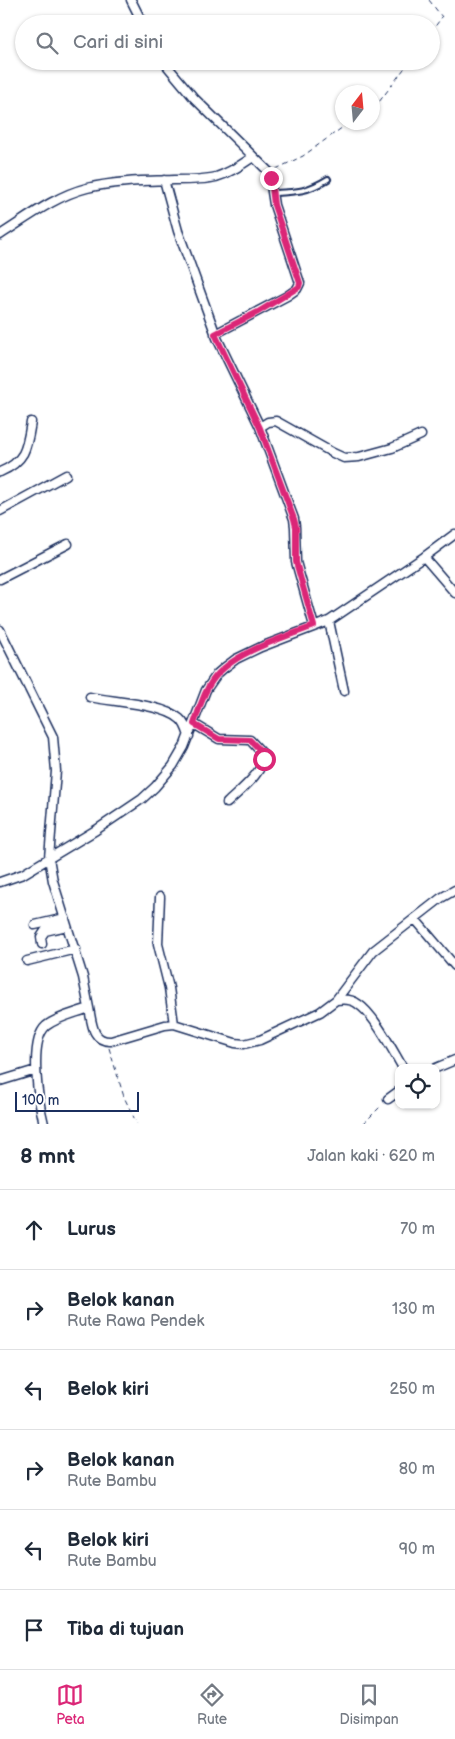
<!DOCTYPE html>
<html lang="id">
<head>
<meta charset="utf-8">
<style>
	body { margin:0; font-family:"Balsamiq Sans",sans-serif; background:#f6f6f7; color:#1f2937 }
	.controls { position:absolute; right:15px; bottom:15px; display:grid; overflow:hidden; border-radius:10px; box-shadow:0 1px 4px #0004 }
	.controls button { width:45px; height:45px; display:grid; place-items:center; padding:0; border:0; border-bottom:1px solid #e0e1e3; background:#fff; color:#1f2937; font:25px sans-serif }
	.compass { position:absolute; left:335px; top:85px; width:45px; height:45px; border-radius:50%; background:#fff; box-shadow:0 1px 4px #0004; rotate:16deg }
	.scale { position:absolute; left:15px; bottom:12px; width:124px; box-sizing:border-box; padding-left:5px; border:2px solid #1b2f5e; border-top:0; font-size:14px; line-height:18px; white-space:nowrap; color:#1b2f5e; -webkit-text-stroke:4px #fff; paint-order:stroke }
	.stop { position:absolute; width:15px; height:15px; margin:-11px; border:4px solid #db2777; border-radius:50%; background:#fff }
	.stop.end { background:#db2777; border-color:#fff; box-shadow:0 1px 5px #0008 }
	.list { margin:0; padding:0; list-style:none }
	h2 { display:flex; justify-content:space-between; align-items:center; height:65px; margin:0; padding:0 20px; font-size:21px }
	h2 small { font-size:16px; font-weight:400; color:#747a83 }
	.list li { display:grid; grid-template-columns:32px 1fr auto; gap:15px; align-items:center; box-sizing:border-box; height:80px; padding:0 20px; border-top:1px solid #e0e1e3 }
	.list b { display:block; font-size:19px; white-space:nowrap }
	.list p { margin:0; font-size:16px; white-space:nowrap; color:#747a83 }
	.list em { font-size:16px; font-style:normal; color:#747a83 }
	.icon { flex:none; width:28px; height:28px; fill:none; stroke:currentColor; stroke-width:2; stroke-linecap:round; stroke-linejoin:round }
	.map { position:relative; flex:none; width:455px; height:1124px; overflow:hidden }
	.search { position:absolute; background:#fff; box-shadow:0 1px 4px #0004; left:15px; right:15px; top:15px; height:55px; display:flex; align-items:center; gap:12px; box-sizing:border-box; padding:0 18px; border-radius:28px; color:#747a83; font-size:19px }
	.sheet { height:545px; background:#fff }
	nav { display:flex; justify-content:space-around; align-items:center; box-sizing:border-box; height:70px; border-top:1px solid #e0e1e3; background:#fff; font-size:14px; color:#747a83 }
	nav a { display:grid; justify-items:center; gap:2px }
	nav .on { color:#db2777 }
	.map>svg:first-child { display:block }
	.lines { fill:none; stroke-linecap:round; stroke-linejoin:round }
	.service-casing { stroke:#1b2f5e; stroke-width:8 }
	.minor-casing { stroke:#1b2f5e; stroke-width:11 }
	.path { stroke:#1b2f5e; stroke-width:1; stroke-dasharray:5 4; stroke-linecap:butt }
	.service { stroke:#fff; stroke-width:4 }
	.minor { stroke:#fff; stroke-width:8 }
	.route { stroke:#db2777; stroke-width:6 }
</style>
</head>
<body>
<div class="map">
<svg width="455" height="1124" viewBox="0 0 455 1124">
	<rect width="100%" height="100%" fill="#fff"/>
	<filter id="ink" filterUnits="userSpaceOnUse"><feTurbulence type="fractalNoise" baseFrequency=".02" numOctaves="2"/><feDisplacementMap in="SourceGraphic" scale="10" xChannelSelector="R" yChannelSelector="G"/><feConvolveMatrix kernelMatrix="1 2 1 2 8 2 1 2 1" color-interpolation-filters="sRGB"/></filter>
	<g filter="url(#ink)">
		<g class="lines">
			<defs>
				<path id="service" d="M272,193C297,192 307,192 328,179"/>
				<path id="minor" d="M131,0L143,24
					M163,61L194,98L269,172L274,205L300,283L297,289L287,296L215,334
					M164,180L178,231L217,338L260,427L294,519L295,527L296,562L314,626
					M0,235C27,218 55,196 87,188C116,181 145,181 174,180C188,180 203,180 216,177C230,173 241,165 253,157
					M260,427L268,422L276,421L333,453L344,458L359,457L392,448L421,435
					M0,472C26,461 27,447 31,422
					M0,511L66,475
					M424,557L455,593
					M0,579L68,544
					M329,621L344,691
					M0,630L53,737L56,771L49,858L53,881L83,977L89,1008C76,1013 57,1017 46,1026C28,1042 39,1104 44,1124
					M90,697C113,702 164,704 180,719C185,723 187,730 189,736
					M194,724L219,739L250,740L263,754C267,770 238,792 227,803
					M0,882L23,874L96,830L142,799L155,787L173,766L184,747L206,690L217,674L224,668L236,659L261,647L329,621L424,557L455,534
					M160,897L158,944L169,988L174,1024
					M415,919L455,966
					M35,925L65,918
					M42,944L41,937L45,931L67,926
					M27,961L76,949
					M336,1000C343,999 352,999 358,1004C374,1014 393,1051 403,1068
					M89,1008C92,1023 92,1042 111,1041L165,1025L174,1024L235,1043L244,1044L260,1040L320,1012L336,1000L373,951L441,898L455,890
					M436,1068L455,1060
					M0,1081L36,1070
					M388,1099L399,1091"/>
			</defs>
			<use href="#service" class="service-casing"/>
			<use href="#minor" class="minor-casing"/>
			<path class="path" d="M429,0L442,17L431,32
				M372,106L379,102L410,61
				M276,169L303,156L350,122
				M109,1048L124,1097L137,1124
				M363,1124L382,1105"/>
			<use href="#service" class="service"/>
			<use href="#minor" class="minor"/>
		</g>
	</g>
	<g class="lines" filter="url(#ink)">
		<path class="route" d="M264,759L261,751L250,740L219,739L194,724C199,710 203,693 212,681C232,652 283,638 314,626L296,562V527L294,519L260,428L215,334L258,312L299,287L300,283L274,205L271,178"/>
	</g>
</svg>
<div class="controls">
<button><svg class="icon" aria-label="locate" viewBox="0 0 24 24"><circle cx="12" cy="12" r="6"/><path d="M12 2v4M12 18v4M2 12h4M18 12h4"/></svg></button>
</div>
<svg class="compass" viewBox="-18 -18 36 36"><path d="M0-13l5 13h-10z" fill="#e53935"/><path d="M0 13l5-13h-10z" fill="#747a83"/></svg>
<div class="scale">100 m</div>
<div class="stop" style="left:264px;top:759px"></div>
<div class="stop end" style="left:271px;top:178px"></div>
<div class="search"><svg class="icon" aria-label="search" viewBox="0 0 24 24"><circle cx="10" cy="10" r="6"/><path d="M15 15l6 6"/></svg>Cari di sini</div>
</div>
<section class="sheet">
<h2>8 mnt<small>Jalan kaki · 620 m</small></h2>
<ul class="list">
<li><svg class="icon" aria-label="ahead" viewBox="0 0 24 24"><path d="M12 20V5M6 11l6-6 6 6"/></svg><div><b>Lurus</b></div><em>70 m</em></li>
<li><svg class="icon" aria-label="right" viewBox="0 0 24 24"><path d="M7 20v-9h11M14 6l5 5-5 5"/></svg><div><b>Belok kanan</b><p>Rute Rawa Pendek</p></div><em>130 m</em></li>
<li><svg class="icon" aria-label="left" viewBox="0 0 24 24"><path d="M17 20v-9H6M10 6l-5 5 5 5"/></svg><div><b>Belok kiri</b></div><em>250 m</em></li>
<li><svg class="icon" aria-label="right" viewBox="0 0 24 24"><path d="M7 20v-9h11M14 6l5 5-5 5"/></svg><div><b>Belok kanan</b><p>Rute Bambu</p></div><em>80 m</em></li>
<li><svg class="icon" aria-label="left" viewBox="0 0 24 24"><path d="M17 20v-9H6M10 6l-5 5 5 5"/></svg><div><b>Belok kiri</b><p>Rute Bambu</p></div><em>90 m</em></li>
<li><svg class="icon" aria-label="arrive" viewBox="0 0 24 24"><path d="M6 21V4h12l-3 4 3 4H6"/></svg><div><b>Tiba di tujuan</b></div></li>
</ul>
</section>
<nav>
<a class="on"><svg class="icon" aria-label="map" viewBox="0 0 24 24"><path d="M3 6l6-2 6 2 6-2v14l-6 2-6-2-6 2zM9 4v14M15 6v14"/></svg>Peta</a>
<a><svg class="icon" aria-label="directions" viewBox="0 0 24 24"><path d="M12 3l9 9-9 9-9-9zM9 14v-3h6M13 9l2 2-2 2"/></svg>Rute</a>
<a><svg class="icon" aria-label="saved" viewBox="0 0 24 24"><path d="M7 4h10v16l-5-4-5 4z"/></svg>Disimpan</a>
</nav>
</body>
</html>
